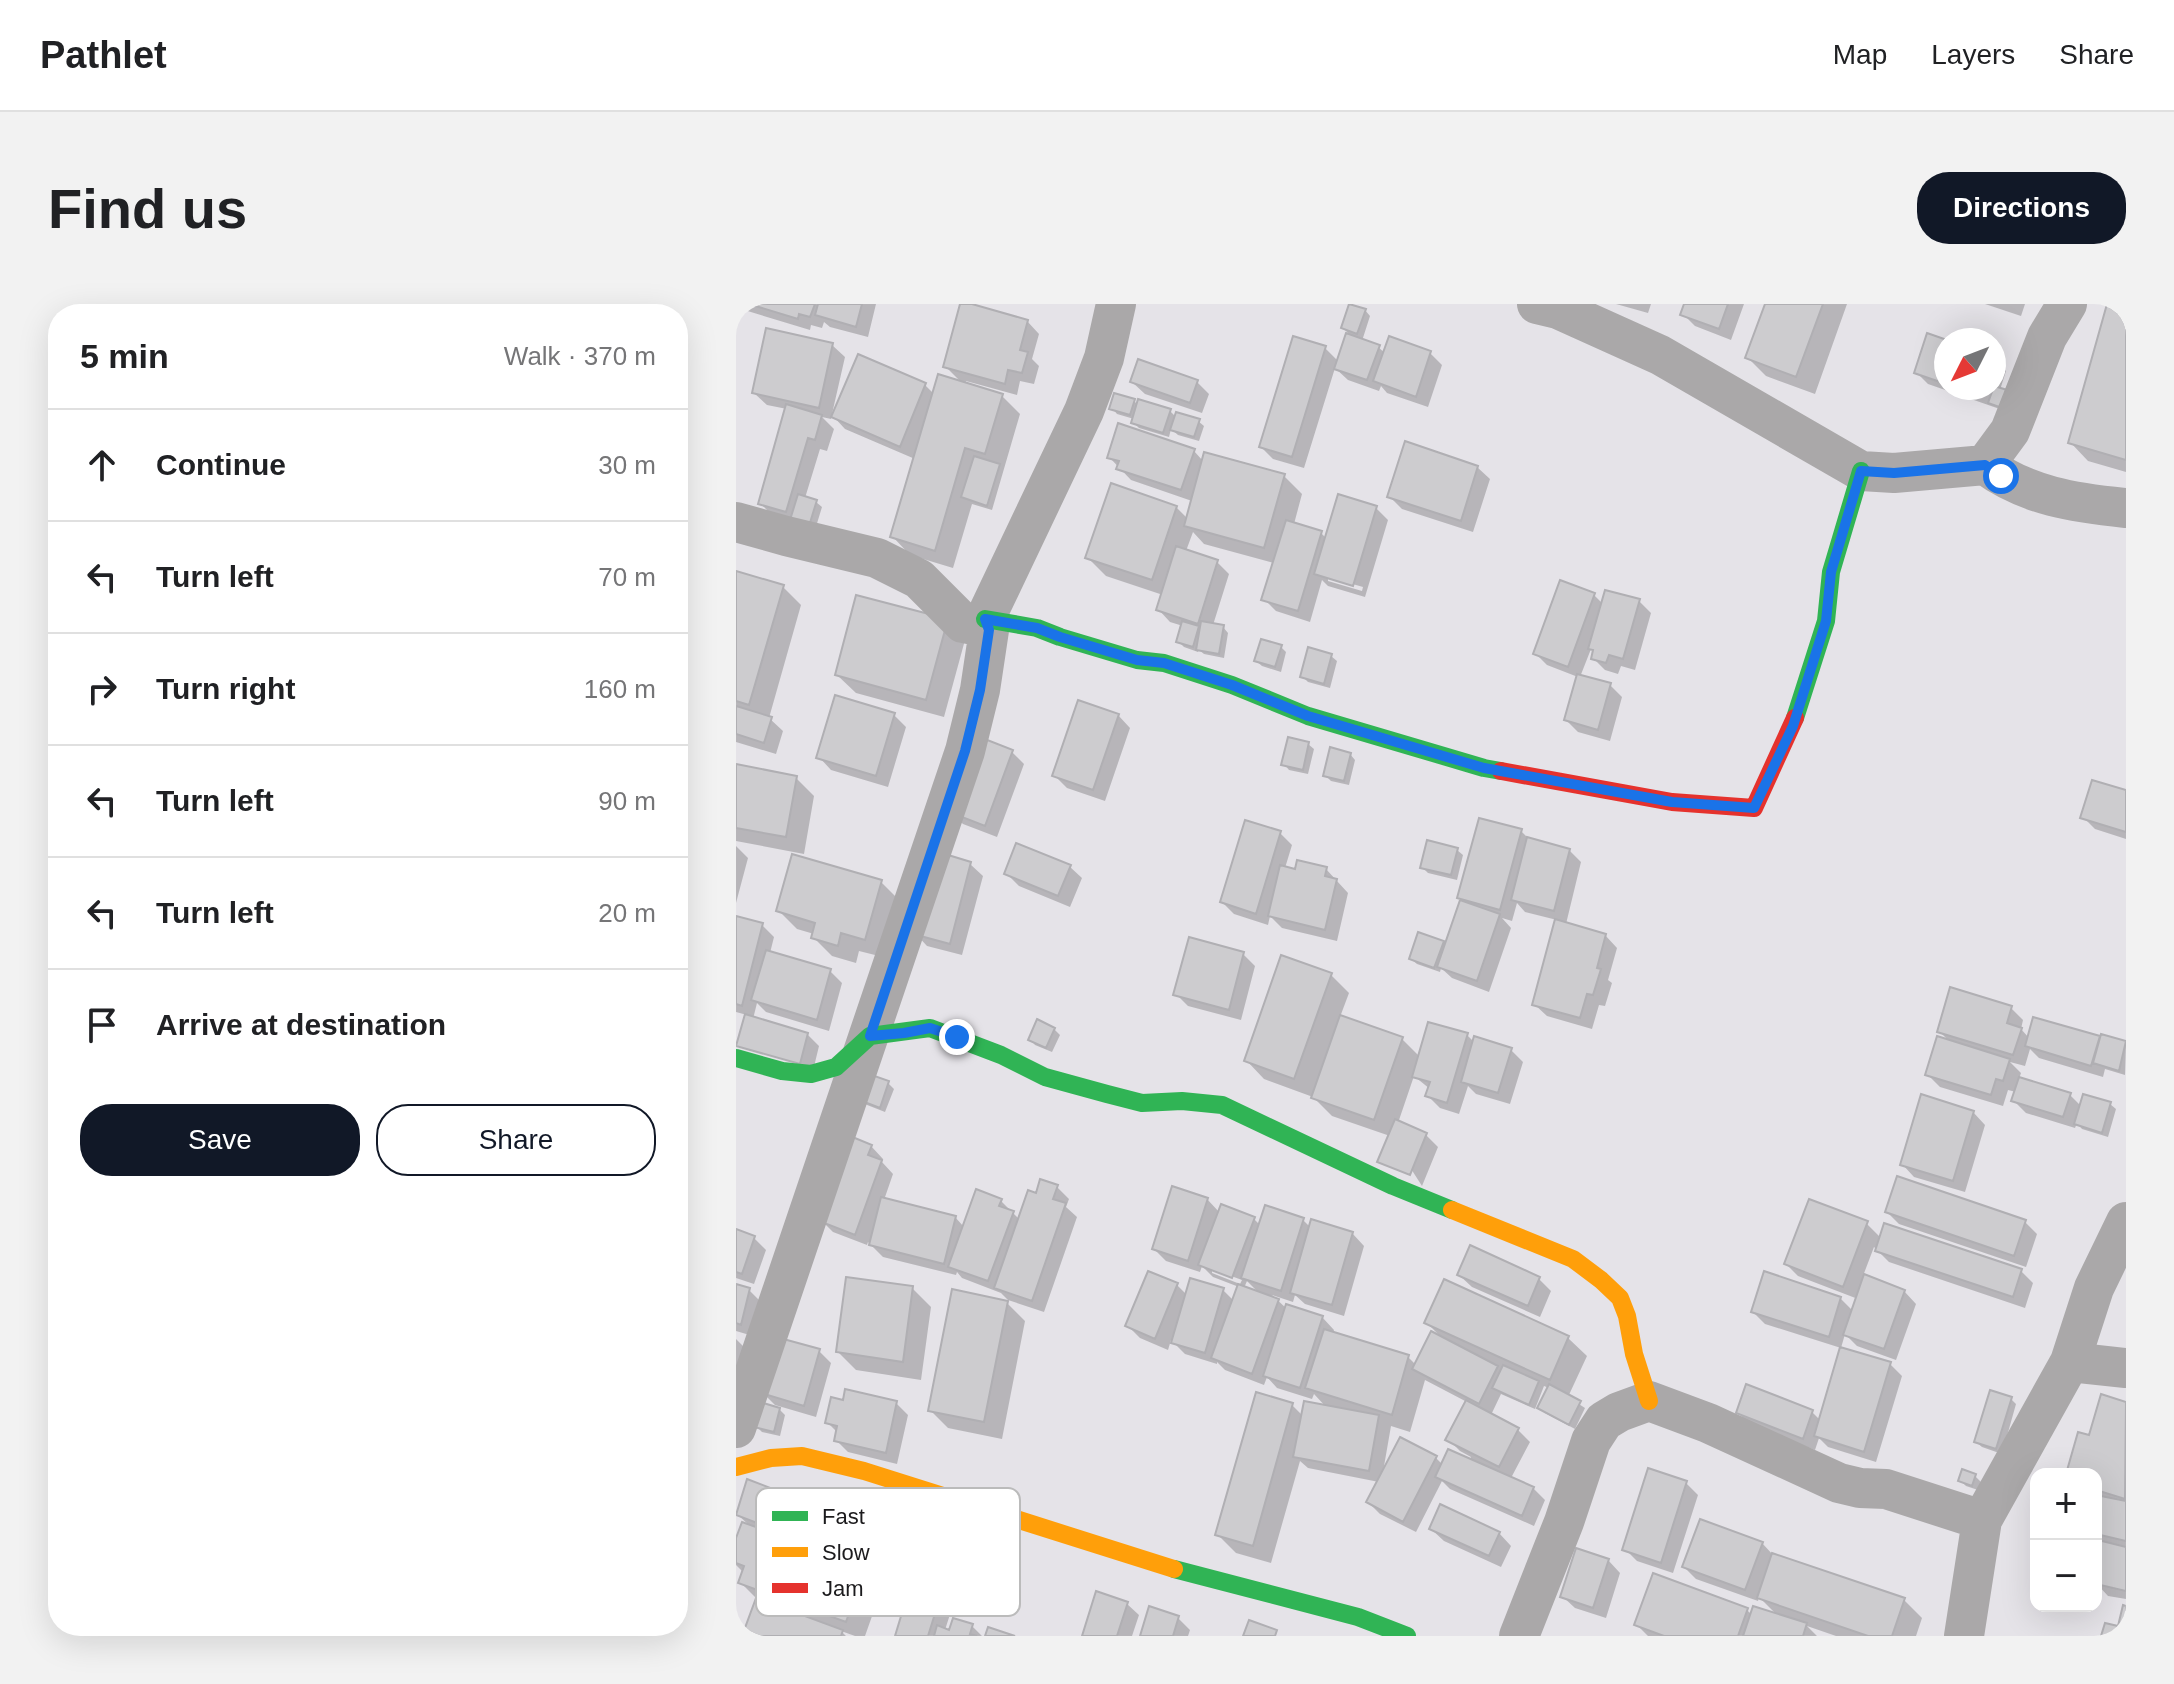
<!DOCTYPE html>
<html lang="en">
<head>
<meta charset="utf-8">
<style>
	body { margin:0; font-family:Helvetica,sans-serif; background:#f2f2f2; color:#202124 }
	.controls { position:absolute; right:24px; bottom:24px; display:grid; overflow:hidden; border-radius:16px; box-shadow:0 8px 32px #0002 }
	.controls button { width:72px; height:72px; display:grid; place-items:center; padding:0; border:0; border-bottom:2px solid #e0e0e0; background:#fff; color:#202124; font:40px sans-serif }
	.compass { position:absolute; left:1198px; top:24px; width:72px; height:72px; border-radius:50%; background:#fff; box-shadow:0 8px 32px #0002; rotate:228deg }
	.stop { position:absolute; width:24px; height:24px; margin:-18px; border:6px solid #1a73e8; border-radius:50%; background:#fff }
	.stop.end { background:#1a73e8; border-color:#fff; box-shadow:0 2px 8px #0008 }
	.list { margin:0; padding:0; list-style:none }
	h2 { display:flex; justify-content:space-between; align-items:center; height:104px; margin:0; padding:0 32px; font-size:34px }
	h2 small { font-size:26px; font-weight:400; color:#757577 }
	.list li { display:grid; grid-template-columns:52px 1fr auto; gap:24px; align-items:center; box-sizing:border-box; height:112px; padding:0 32px; border-top:2px solid #e0e0e0 }
	.list b { display:block; font-size:30px; white-space:nowrap }
	.list em { font-size:26px; font-style:normal; color:#757577 }
	.actions { display:flex; gap:16px; padding:24px 32px }
	.actions a { flex:1; padding:18px 0; border:2px solid #111827; border-radius:32px; text-align:center; font-size:28px; color:#111827 }
	.actions .main { background:#111827; color:#fff }
	.icon { flex:none; width:44px; height:44px; fill:none; stroke:currentColor; stroke-width:2; stroke-linecap:round; stroke-linejoin:round }
	.map { position:relative; flex:none; width:1390px; height:1332px; overflow:hidden; border-radius:32px }
	header { display:flex; align-items:center; gap:48px; box-sizing:border-box; height:112px; padding:0 40px; background:#fff; border-bottom:2px solid #e0e0e0 }
	header strong { font-size:38px }
	nav { display:flex; gap:44px; margin-inline-start:auto; font-size:28px }
	.intro { display:flex; align-items:center; justify-content:space-between; box-sizing:border-box; height:192px; padding:0 48px }
	h1 { margin:0; font-size:56px }
	.button { padding:20px 36px; border-radius:32px; background:#111827; color:#fff; font-size:28px; font-weight:700 }
	main { display:flex; gap:48px; padding:0 48px }
	aside { flex:1; background:#fff; border-radius:32px; box-shadow:0 8px 32px #0002 }
	.map>svg:first-child { display:block }
	.shadow { fill:#0003; fill-rule:evenodd }
	.building { fill:#cdcccf; stroke:#b0afb3; stroke-width:2; fill-rule:evenodd }
	.lines { fill:none; stroke-linecap:round; stroke-linejoin:round }
	.street { stroke:#aaa8a9; stroke-width:40 }
	.fast { stroke:#30b455; stroke-width:18 }
	.slow { stroke:#ff9f0a; stroke-width:18 }
	.jam { stroke:#e5322d; stroke-width:18 }
	.route { stroke:#1a73e8; stroke-width:10 }
	.key { fill:#fff; stroke:#bbb; stroke-width:2 }
	.key-label { font-size:22px; fill:#1c1b1d }
</style>
</head>
<body>
<header>
<strong>Pathlet</strong>
<nav><a>Map</a><a>Layers</a><a>Share</a></nav>
</header>
<div class="intro"><h1>Find us</h1><a class="button">Directions</a></div>
<main>
<aside>
<h2>5 min<small>Walk · 370 m</small></h2>
<ul class="list">
<li><svg class="icon" aria-label="ahead" viewBox="0 0 24 24"><path d="M12 20V5M6 11l6-6 6 6"/></svg><div><b>Continue</b></div><em>30 m</em></li>
<li><svg class="icon" aria-label="left" viewBox="0 0 24 24"><path d="M17 20v-9H6M10 6l-5 5 5 5"/></svg><div><b>Turn left</b></div><em>70 m</em></li>
<li><svg class="icon" aria-label="right" viewBox="0 0 24 24"><path d="M7 20v-9h11M14 6l5 5-5 5"/></svg><div><b>Turn right</b></div><em>160 m</em></li>
<li><svg class="icon" aria-label="left" viewBox="0 0 24 24"><path d="M17 20v-9H6M10 6l-5 5 5 5"/></svg><div><b>Turn left</b></div><em>90 m</em></li>
<li><svg class="icon" aria-label="left" viewBox="0 0 24 24"><path d="M17 20v-9H6M10 6l-5 5 5 5"/></svg><div><b>Turn left</b></div><em>20 m</em></li>
<li><svg class="icon" aria-label="arrive" viewBox="0 0 24 24"><path d="M6 21V4h12l-3 4 3 4H6"/></svg><div><b>Arrive at destination</b></div></li>
</ul>
<div class="actions"><a class="main">Save</a><a>Share</a></div>
</aside>
<div class="map">
<svg width="1390" height="1332" viewBox="0 0 1390 1332">
	<rect width="100%" height="100%" fill="#e5e3e8"/>
	<path class="shadow" d="M0,0H140L132,33L94,23L88,18L86,24L75,21L74,26L5,5Z
		M226,0L291,17L303,30L296,55L303,62L298,80L284,77L281,91L230,77L229,81L266,92L284,110L256,206L236,200L217,264L174,251L156,232L179,155L109,125L96,111L95,115L86,113L98,125L91,147L84,145L69,194L80,198L86,203L79,226L36,211L24,199L51,105L31,101L18,89L96,41L109,53L96,110L98,111L123,52L189,81L198,90L227,80L209,62Z
		M880,0H915L912,9Z
		M951,0H1008L995,36L959,22L947,10Z
		M1031,0H1111L1079,90L1030,72L1012,54Z
		M1249,0H1289L1285,12Z
		M1374,0L1390,5V168L1352,157L1334,138Z
		M629,6L634,12L626,37L642,43L649,49H694L706,61L692,103L651,89L645,82L643,87L612,76L599,64L568,164L537,155L525,143L558,34L589,44L602,57L612,29L607,24Z
		M1210,38V84H1258V54L1270,67L1264,86L1278,110L1192,80L1180,68Z
		M396,78H461L473,90L466,109L409,90Z
		M398,97L402,101L434,107L440,113L462,117L468,122L463,137L442,131L435,125L433,133L403,124L397,118L398,115L381,110L376,104Z
		M458,147L467,157L548,172L566,190L558,220L585,229L591,235L640,204L652,216L629,293L592,282L586,276L574,318L540,307L528,295L538,259L468,240L457,228L450,247L481,258L493,270L477,321L487,323L492,329L488,354L468,350L463,346L462,348L448,343L443,338L447,322L434,318L422,305L427,291L370,272L352,254L440,203L452,215L456,197L395,176L373,153ZM592,273L627,283L626,287L592,277Z
		M741,163L754,175L737,228L666,205L654,193Z
		M0,269L47,283L65,301L33,414L47,427L40,450L0,438Z
		M858,291L867,300L903,297L915,309L899,366L885,362L882,370L869,366L857,354L859,349L855,345L844,373L874,381L886,393L874,437L842,428L830,416L842,373L811,361L799,349Z
		M122,293L229,336L208,413L120,389L101,371Z
		M545,343L550,348L545,368L526,362L520,357Z
		M595,352L601,357L594,384L572,378L566,372Z
		M158,411L170,423L152,483L95,466L83,453Z
		M382,411L394,424L369,497L331,484L319,472Z
		M572,440L578,445L572,470L553,466L548,460Z
		M276,448L288,460L261,533L227,520L215,508Z
		M614,450L619,456L613,481L595,477L590,472Z
		M0,462L60,474L78,492L68,550L0,537Z
		M1390,488V535L1359,525L1347,513Z
		M785,527L794,536L833,546L845,558L830,620L869,631L881,644L872,676L876,679L869,702L863,701L856,725L811,712L798,700L821,616L789,608L781,599L776,617L766,614L775,624L753,688L716,674L705,664L704,668L681,660L675,655L706,638L710,642L726,596L724,593Z
		M544,529L556,541L549,564L561,567L590,565L612,589L601,637L546,624L534,612L532,621L498,610L486,598Z
		M0,542L12,554L0,599Z
		M721,546L727,551L721,576L692,569L686,563Z
		M234,560L247,572L226,651L191,642L179,629Z
		M333,562L346,574L334,603L283,582L271,570Z
		M145,578L163,596L147,653L123,647L120,659L96,652L77,633L78,630L61,625L42,606Z
		M0,614L26,621L38,633L34,649L94,667L106,679L93,727L30,708L21,699L17,715L71,730L83,742L76,771L11,711L0,708Z
		M507,650L519,662L505,716L452,702L440,690Z
		M595,671L613,689L604,713L666,735L684,753L731,731L739,739L775,746L787,758L774,800L740,790L732,782L723,810L704,804L692,792L694,785L678,772L662,819L690,831L702,843L686,882L654,832L596,812L577,793L528,775L510,756Z
		M1275,704L1287,716L1285,725L1293,734H1363L1365,737L1367,732L1390,739L1389,771L1369,765L1367,773L1303,754L1294,745L1289,762L1274,758L1285,769L1283,775L1334,791L1345,802L1374,800L1380,805L1372,833L1346,825L1341,819L1339,824L1290,809L1278,797L1280,788L1272,786L1267,802L1204,783L1192,771L1214,738L1203,727Z
		M318,725L324,731L316,748L299,741L294,735Z
		M128,770L152,779L158,785L149,808L126,799Z
		M1237,808L1249,821L1229,888L1178,873L1166,860Z
		M135,842L147,855L146,858L157,870L148,896L219,913L228,923L265,897L284,916L301,891L321,883L333,895L330,903L341,913L308,1008L272,996L265,989L226,974L221,968L220,971L147,953L132,938L131,941L97,928L85,916Z
		M471,895L484,909L518,915L524,921L567,916L575,924L616,929L628,942L608,1012L569,1000L559,991L557,998L536,991L551,1005L586,1013L598,1026L597,1030L672,1053L680,1061L705,1033L691,1019L709,978L832,1034L851,1052L832,1093L849,1104L839,1125L809,1109L803,1104L813,1084L808,1082L799,1105L765,1090L755,1111L782,1126L794,1138L775,1174L797,1184L809,1196L798,1222L714,1185L706,1177L680,1228L644,1210L632,1198L643,1178L572,1164L564,1157L535,1259L500,1249L481,1230L556,1101L567,1112L591,1104L578,1090L576,1095L541,1084L531,1073L528,1081L489,1066L481,1058V1060L449,1050L435,1036L432,1046L404,1034L392,1022L441,981L451,991L487,986L498,997L503,983L477,973L466,962L464,968L430,957L418,945ZM476,965L506,976L504,980L476,969ZM511,977L524,990L508,984ZM689,1076L731,1098L712,1135L724,1147L735,1153L734,1156L707,1161L700,1154L647,1168L655,1122L674,1128Z
		M1151,908L1289,918L1301,930L1290,963L1163,920Z
		M1130,919L1145,934L1285,967L1297,979L1289,1004L1153,958L1138,943L1127,972L1168,987L1180,1000L1160,1056L1121,1042L1109,1030L1105,1044L1029,1020L1017,1008L1104,994L1117,1007L1122,995L1062,972L1050,960Z
		M0,927L18,934L30,946L18,980L0,974Z
		M723,971L803,975L815,987L804,1013L736,983Z
		M0,982L13,986L25,998L17,1032L0,1027Z
		M176,984L195,1003L185,1076L120,1066L102,1048Z
		M271,999L289,1017L266,1135L212,1124L194,1106Z
		M0,1035L14,1049L0,1093Z
		M83,1047L95,1059L80,1113L39,1101L27,1089Z
		M1154,1060L1166,1072L1140,1158L1092,1143L1083,1134L1079,1146L1014,1121L1002,1109L1076,1108L1084,1116Z
		M1366,1093L1390,1100V1295L1372,1292L1360,1279L1363,1264L1360,1261V1254L1363,1238L1360,1235V1170H1332L1355,1134Z
		M1275,1095L1280,1100L1266,1150L1246,1143L1240,1138Z
		M160,1099L172,1111L161,1160L112,1148L100,1136L101,1128L92,1119Z
		M43,1105L49,1111L44,1132L26,1128L20,1122Z
		M1239,1172L1245,1178L1242,1186L1230,1182L1224,1176Z
		M950,1179L962,1191L937,1269L901,1257L889,1245Z
		M44,1189L56,1202L44,1234L128,1265L146,1284L129,1332H119L105,1327L110,1332H8L21,1295L5,1279L8,1269L0,1261V1240L15,1223L1,1210Z
		M695,1225L763,1229L775,1242L765,1263L708,1237Z
		M1026,1239L1038,1252L1168,1296L1186,1314L1180,1332H1100L1071,1322L1081,1332H912L900,1320L1011,1306L1016,1311L1042,1312L1023,1293L1022,1297L960,1275L948,1263Z
		M872,1256L884,1269L870,1314L839,1304L826,1292Z
		M212,1266L224,1279L209,1326L214,1328L236,1322L246,1332H161Z
		M390,1299L403,1311L396,1332H348Z
		M442,1314L454,1326L452,1332H406Z"/>
	<path class="building" d="M13,0H79L74,13L63,10L62,15Z
		M82,0H126L120,23L79,11Z
		M224,0H236L292,16L284,46L292,48L286,69L272,66L269,80L207,63Z
		M613,0L630,5L621,30L605,24Z
		M948,0H992L983,25L944,11Z
		M1029,0H1087L1060,73L1009,54Z
		M1371,0L1390,3V156L1332,139Z
		M30,24L97,39L83,104L16,89Z
		M610,29L644,41L631,76L598,65Z
		M1191,29L1211,36L1210,80L1178,69Z
		M557,32L590,42L556,153L523,143Z
		M653,32L695,47L680,93L637,77Z
		M122,50L190,79L164,143L95,113Z
		M402,55L462,76L454,99L394,78Z
		M202,70L267,90L249,150L229,144L199,247L154,233Z
		M1258,82L1278,88L1272,106L1252,99Z
		M1222,84H1249L1246,92Z
		M378,89L399,95L394,111L373,105Z
		M402,95L435,105L427,129L395,119Z
		M50,100L86,111L79,136L72,134L50,208L22,200Z
		M440,108L464,115L458,133L434,126Z
		M382,119L459,145L445,186L380,165L383,157L371,154Z
		M669,137L742,162L725,217L651,193Z
		M468,148L549,170L528,244L448,222Z
		M238,152L264,160L251,202L225,193Z
		M375,179L441,202L416,276L349,254Z
		M62,190L81,196L73,222L54,216Z
		M602,190L641,202L617,282L578,270Z
		M550,216L586,227L562,307L525,296Z
		M440,242L482,256L462,320L420,306Z
		M0,267L48,281L13,401L0,397Z
		M824,276L859,289L832,363L797,350Z
		M869,286L904,295L887,355L873,351L870,359L855,355L857,346L852,345Z
		M120,291L212,315L190,396L99,371Z
		M446,317L463,322L457,343L440,338Z
		M465,317L488,321L483,350L460,346Z
		M525,335L546,341L539,363L518,357Z
		M572,343L596,350L588,380L564,373Z
		M841,370L875,379L862,426L828,416Z
		M99,391L159,409L140,472L80,454Z
		M342,396L383,410L357,486L316,472Z
		M0,402L36,413L28,439L0,430Z
		M241,432L277,446L249,522L213,508Z
		M552,433L573,438L567,466L545,461Z
		M594,443L615,449L608,477L587,472Z
		M0,460L61,472L50,533L0,524Z
		M1356,476L1390,486V528L1344,514Z
		M743,514L786,525L764,606L721,594Z
		M509,516L545,527L520,610L484,598Z
		M791,533L834,545L818,607L775,596Z
		M691,536L722,544L715,571L684,564Z
		M280,539L335,561L322,592L268,570Z
		M199,547L235,558L214,640L177,630Z
		M56,550L146,576L129,636L105,629L102,642L75,634L79,619L40,607Z
		M561,556L591,563L589,572L601,575L589,626L532,612L544,561L559,565Z
		M724,596L764,610L741,677L701,663Z
		M0,612L27,619L6,702L0,700Z
		M819,615L870,630L861,664L865,665L857,691L851,690L844,714L796,701Z
		M682,628L708,637L698,664L673,655Z
		M453,633L508,648L493,706L437,691Z
		M30,646L95,665L81,716L15,696Z
		M545,651L596,669L558,775L508,757Z
		M1214,683L1276,702L1271,719L1286,724L1277,751L1201,728Z
		M9,710L72,729L64,760L0,742Z
		M604,711L667,733L638,816L575,794Z
		M1297,713L1364,732L1355,762L1289,742Z
		M301,715L319,724L310,744L292,736Z
		M692,718L732,729L711,799L689,792L694,778L676,773Z
		M1365,730L1390,737L1383,767L1357,759Z
		M738,732L776,744L762,789L725,778Z
		M1201,732L1274,755L1267,777L1260,775L1255,791L1189,771Z
		M127,768L153,777L144,804L118,794Z
		M1283,773L1335,789L1327,813L1275,797Z
		M1185,790L1238,807L1217,877L1164,861Z
		M1347,790L1375,798L1366,829L1338,820Z
		M659,815L691,829L674,871L641,858Z
		M114,832L136,841L132,851L146,856L119,931L83,917Z
		M1161,872L1290,916L1278,952L1149,908Z
		M304,875L322,881L317,895L330,899L296,997L258,984L292,886L300,889Z
		M436,882L472,894L452,957L416,945Z
		M240,885L266,895L263,902L278,907L252,977L212,963Z
		M145,893L220,912L208,960L133,941Z
		M1073,895L1132,917L1107,983L1048,960Z
		M485,900L519,913L496,974L462,961Z
		M529,901L568,914L545,987L505,974Z
		M575,915L617,928L596,1001L554,989Z
		M1148,919L1286,965L1277,993L1139,947Z
		M0,925L19,932L6,970L0,968Z
		M734,941L804,973L792,1002L721,971Z
		M412,967L442,979L419,1035L389,1022Z
		M1028,967L1105,993L1093,1033L1015,1008Z
		M1128,970L1169,986L1148,1045L1107,1031Z
		M110,973L177,982L167,1058L100,1048Z
		M454,974L488,984L469,1049L435,1039Z
		M708,975L833,1032L814,1076L688,1019Z
		M0,980L14,984L5,1021L0,1019Z
		M502,980L543,995L516,1070L475,1054Z
		M216,985L272,997L248,1118L192,1107Z
		M550,1000L587,1012L564,1084L527,1072Z
		M588,1025L673,1051L656,1111L569,1084Z
		M695,1027L762,1062L743,1100L676,1065Z
		M40,1033L84,1045L68,1102L25,1089Z
		M1104,1043L1155,1058L1128,1148L1078,1132Z
		M767,1061L803,1077L793,1101L756,1084Z
		M813,1080L845,1097L833,1121L801,1104Z
		M1010,1080L1077,1106L1067,1135L1000,1109Z
		M109,1085L161,1097L150,1149L98,1137L101,1122L89,1119L95,1093L107,1096Z
		M1254,1086L1276,1093L1260,1145L1238,1138Z
		M520,1088L557,1099L517,1242L479,1231Z
		M1365,1090L1390,1098L1389,1195L1360,1186V1170H1330L1342,1128L1353,1131Z
		M730,1096L783,1124L763,1163L709,1136Z
		M568,1097L643,1111L633,1167L557,1153Z
		M24,1098L44,1104L38,1128L18,1123Z
		M664,1133L701,1152L667,1218L630,1198Z
		M712,1145L798,1183L786,1212L699,1173Z
		M912,1164L951,1177L925,1259L886,1246Z
		M1226,1165L1240,1170L1236,1182L1222,1177Z
		M11,1175L45,1188L32,1223L0,1211Z
		M1360,1191L1390,1197V1237L1360,1230Z
		M704,1200L764,1228L753,1252L693,1225Z
		M964,1215L1027,1238L1009,1286L946,1263Z
		M6,1218L129,1263L110,1318L2,1279L8,1262L0,1259V1234ZM83,1282L90,1285L85,1298L78,1295Z
		M1362,1236L1390,1243V1287L1360,1280Z
		M840,1244L873,1255L857,1304L824,1293Z
		M1036,1249L1169,1294L1156,1332H1132L1021,1294Z
		M182,1256L213,1265L192,1332H159Z
		M917,1269L1012,1304L1002,1332H928L898,1321Z
		M360,1287L392,1298L381,1332H346Z
		M20,1294L107,1326L105,1332H6Z
		M1387,1301L1390,1302V1332H1365L1369,1319L1382,1322Z
		M413,1302L443,1312L437,1332H404Z
		M1017,1302L1071,1319L1067,1332H1007Z
		M217,1314L237,1320L234,1330L241,1332H198L201,1321L213,1326Z
		M513,1316L541,1326L539,1332H507Z
		M252,1323L279,1332H249Z"/>
	<g class="lines">
		<path class="street" d="M801,0L822,5L924,51L1125,167L1158,169L1249,161C1291,192 1339,199 1390,204
			M1249,161L1274,127L1311,33L1331,0
			M0,218L50,232L141,254L183,275L227,319L237,321L249,315L348,107L368,54L380,0
			M1334,1058L1390,1064
			M0,1124L229,447L244,386L253,326L249,315
			M783,1332L828,1218L855,1137L868,1117L883,1108L913,1097L972,1119L1103,1179L1124,1184L1150,1185L1246,1216
			M1228,1332L1246,1216L1334,1058L1358,984L1390,918"/>
		<path class="fast" d="M249,315L301,324L324,333L401,356L428,359L496,381L572,412L748,464L765,467
			M1059,414L1090,317L1095,268L1125,167
			M0,754L46,767L75,770L100,763L134,732L194,724L265,751L309,773L371,790L406,799L446,797L486,801L657,882L716,906
			M438,1265L622,1313L671,1332"/>
		<path class="slow" d="M716,906L837,955L865,976L884,994L891,1012L898,1050L913,1097
			M0,1163L35,1154L66,1152L128,1167L438,1265"/>
		<path class="jam" d="M765,467L936,498L1018,504L1059,414"/>
	</g>
	<g class="lines">
		<path class="route" d="M221,733L194,724L168,729L134,732L229,447L244,386L253,326L249,315L301,324L324,333L401,356L428,359L496,381L572,412L748,464L936,498L1018,504L1057,422L1090,317L1095,268L1125,167L1158,169L1249,161L1265,172"/>
	</g>
	<rect x="20" y="1184" width="264" height="128" rx="12" class="key"/>
	<rect x="36" y="1207" width="36" height="10" fill="#30b455"/>
	<rect x="36" y="1243" width="36" height="10" fill="#ff9f0a"/>
	<rect x="36" y="1279" width="36" height="10" fill="#e5322d"/>
	<g class="key-label">
		<text x="86" y="1220">Fast</text>
		<text x="86" y="1256">Slow</text>
		<text x="86" y="1292">Jam</text>
	</g>
</svg>
<div class="controls">
<button>+</button>
<button>−</button>
</div>
<svg class="compass" viewBox="-18 -18 36 36"><path d="M0-13l5 13h-10z" fill="#e53935"/><path d="M0 13l5-13h-10z" fill="#757577"/></svg>
<div class="stop" style="left:1265px;top:172px"></div>
<div class="stop end" style="left:221px;top:733px"></div>
</div>
</main>
</body>
</html>
